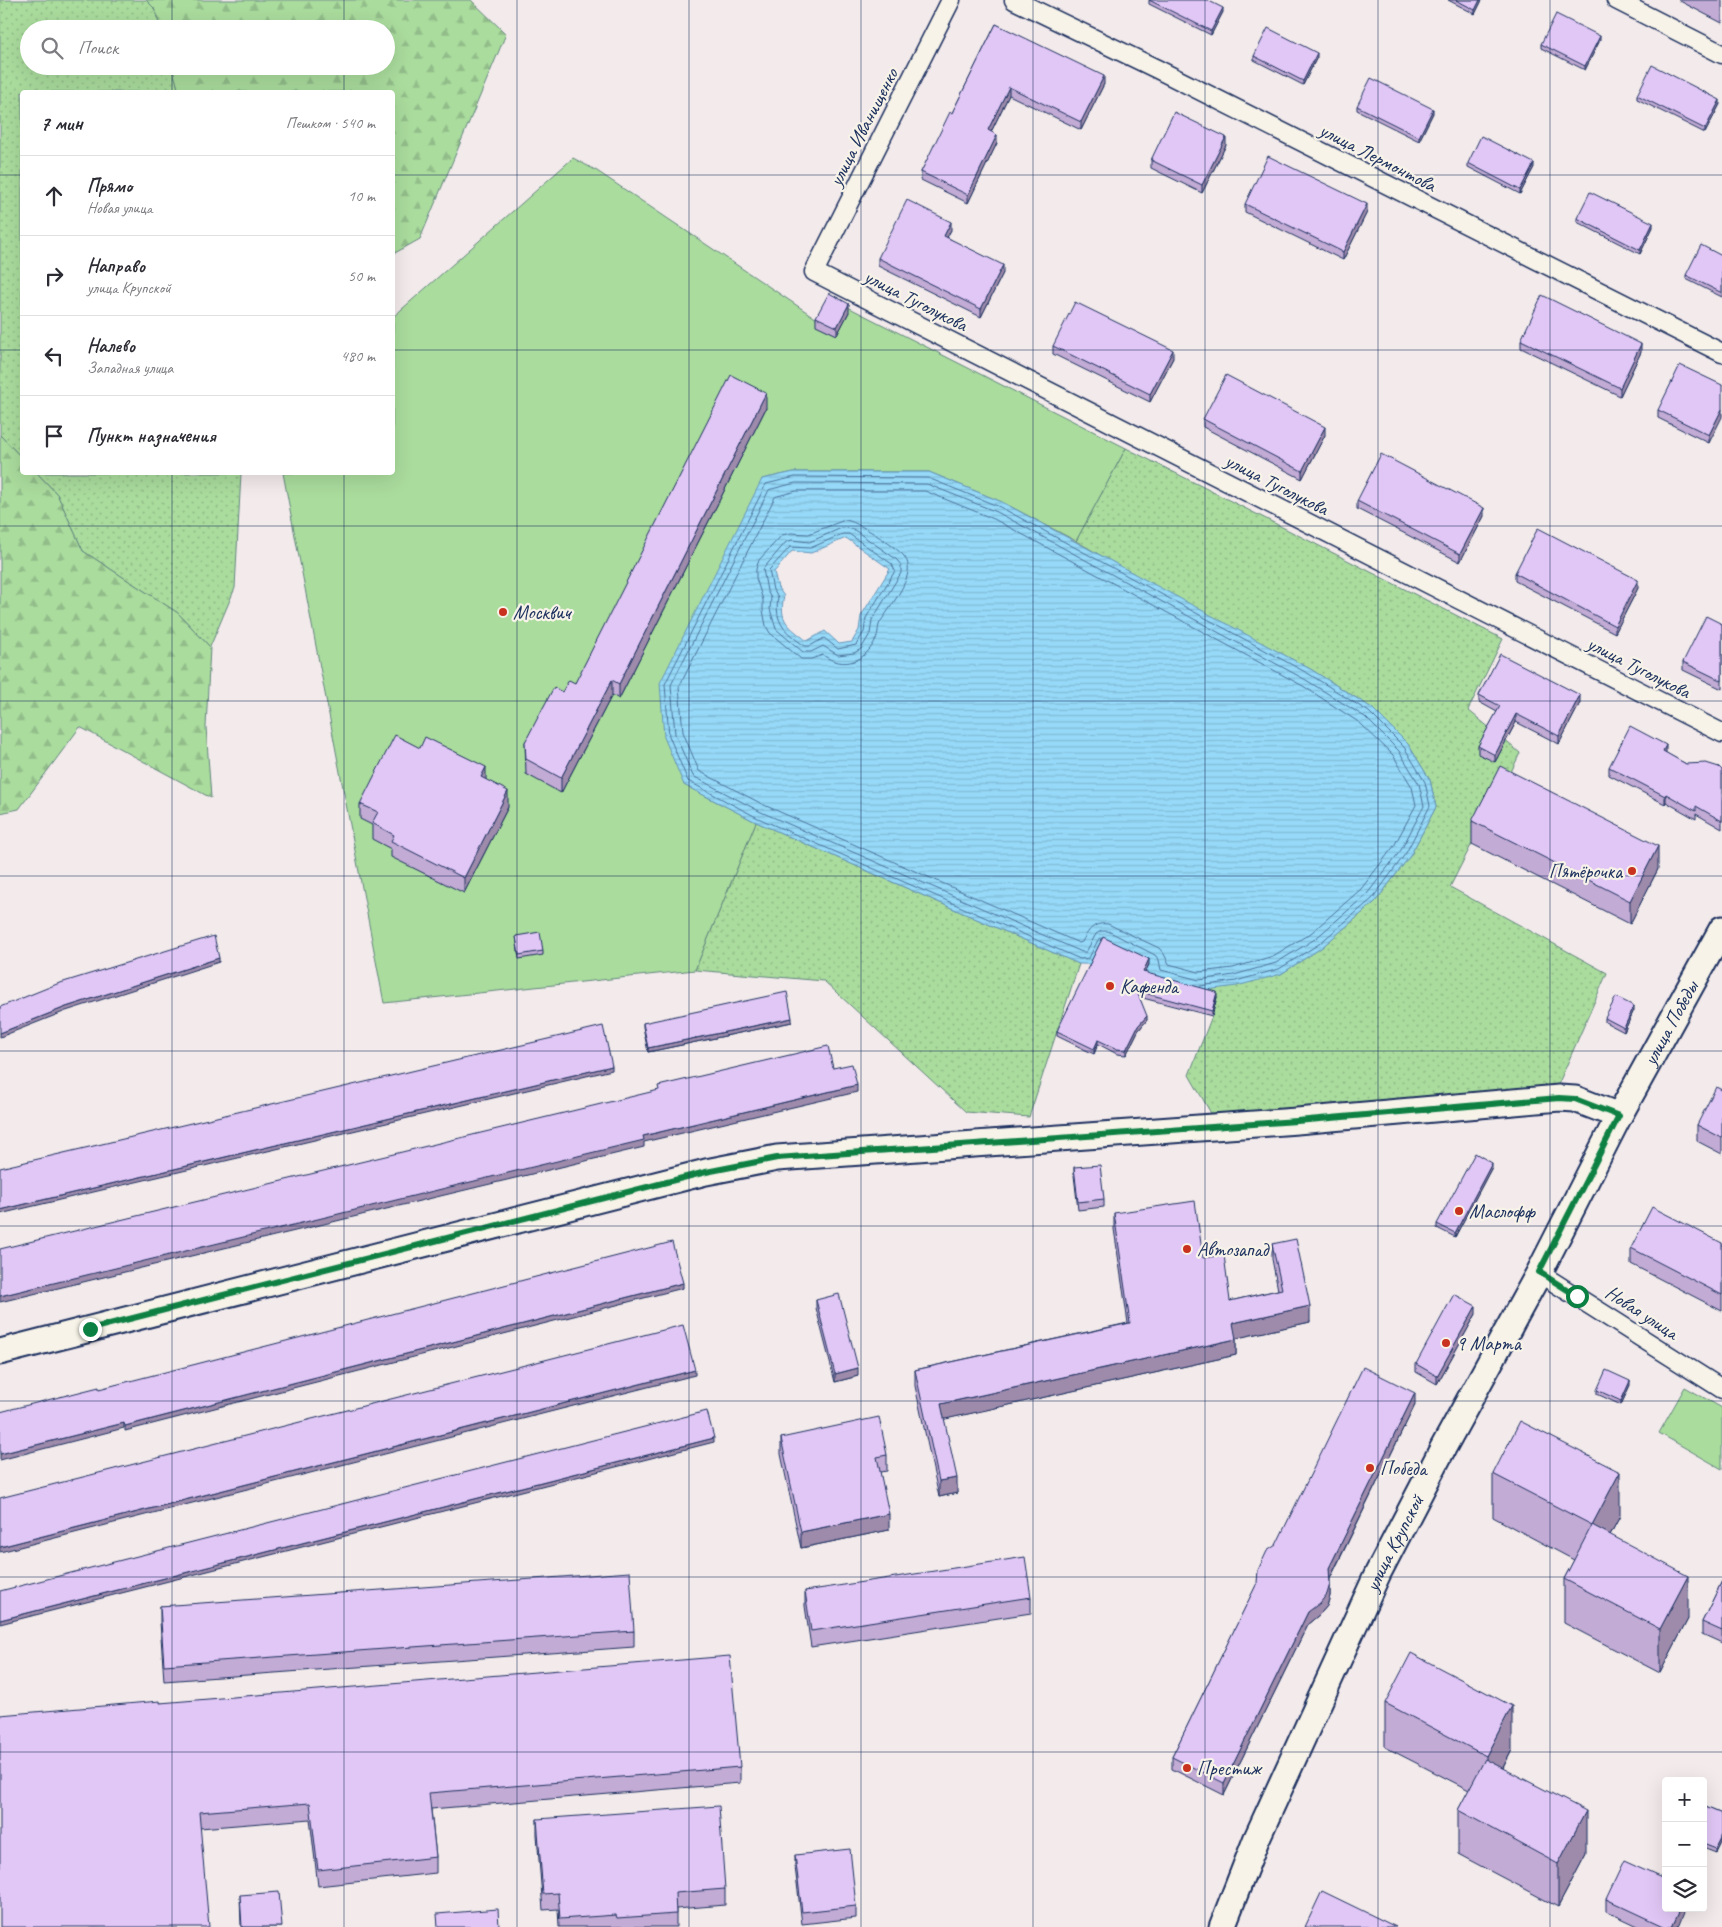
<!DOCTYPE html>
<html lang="ru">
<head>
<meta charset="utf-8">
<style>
	body { margin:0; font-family:Caveat,sans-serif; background:#f7f7f7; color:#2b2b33 }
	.controls { position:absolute; right:15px; bottom:15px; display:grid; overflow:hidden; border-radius:5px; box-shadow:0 5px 20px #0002 }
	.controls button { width:45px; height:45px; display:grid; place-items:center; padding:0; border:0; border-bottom:1px solid #e1e1e2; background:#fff; color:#2b2b33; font:25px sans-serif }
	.stop { position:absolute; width:15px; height:15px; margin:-11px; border:4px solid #0b8043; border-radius:50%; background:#fff }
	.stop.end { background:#0b8043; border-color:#fff; box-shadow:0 1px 5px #0008 }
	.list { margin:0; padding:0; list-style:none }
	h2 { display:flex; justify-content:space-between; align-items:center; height:65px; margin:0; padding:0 20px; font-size:21px }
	h2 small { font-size:16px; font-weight:400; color:#7c7c81 }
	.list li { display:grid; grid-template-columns:32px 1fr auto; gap:15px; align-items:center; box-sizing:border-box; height:80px; padding:0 20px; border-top:1px solid #e1e1e2 }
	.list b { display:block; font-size:19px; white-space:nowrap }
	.list p { margin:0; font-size:16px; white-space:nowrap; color:#7c7c81 }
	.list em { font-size:16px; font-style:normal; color:#7c7c81 }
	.icon { flex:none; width:28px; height:28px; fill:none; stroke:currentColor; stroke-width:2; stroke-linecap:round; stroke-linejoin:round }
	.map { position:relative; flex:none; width:1722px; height:1927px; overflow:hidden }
	.search { position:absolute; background:#fff; box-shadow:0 5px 20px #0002; left:20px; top:20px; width:375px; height:55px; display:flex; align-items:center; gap:12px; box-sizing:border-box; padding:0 18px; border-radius:28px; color:#7c7c81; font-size:19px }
	.panel { position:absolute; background:#fff; box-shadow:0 5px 20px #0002; left:20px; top:90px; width:375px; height:385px; border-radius:5px }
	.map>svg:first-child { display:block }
	.grass { fill:url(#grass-dots); stroke:#62867e }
	.forest { fill:url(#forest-firs); stroke:#62867e }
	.pitch { fill:#aadc9d; stroke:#62867e }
	.water { fill:url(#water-rules); stroke:#6595ba; fill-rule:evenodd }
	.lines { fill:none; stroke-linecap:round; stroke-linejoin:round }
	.shore { stroke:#4c739c; stroke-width:1 }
	.street-casing { stroke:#1b2f5e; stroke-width:21 }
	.secondary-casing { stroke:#1b2f5e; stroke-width:29 }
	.street { stroke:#f7f3e8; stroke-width:18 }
	.secondary { stroke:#f7f3e8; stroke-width:25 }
	.wall { fill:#c2abd4; stroke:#1b2f5e }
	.shaded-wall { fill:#9e8bac; stroke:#1b2f5e }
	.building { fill:#e1c7f6; stroke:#1b2f5e }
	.route { stroke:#0b8043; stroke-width:6 }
	.grid { fill:none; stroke:#1b2f5e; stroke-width:1; stroke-opacity:0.55 }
	.poi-dot { fill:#c8321e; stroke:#f7f3e8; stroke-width:2 }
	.labels { text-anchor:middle; stroke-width:4.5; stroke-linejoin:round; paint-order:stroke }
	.street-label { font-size:20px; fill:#1b2f5e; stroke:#f7f3e8 }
	.poi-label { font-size:20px; fill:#1b2f5e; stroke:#f7f3e8; text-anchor:start }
</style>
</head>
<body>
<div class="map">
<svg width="1722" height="1927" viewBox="0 0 1722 1927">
	<defs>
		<pattern id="grass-dots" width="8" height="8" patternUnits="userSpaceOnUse" patternTransform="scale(1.25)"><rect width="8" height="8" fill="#aadc9d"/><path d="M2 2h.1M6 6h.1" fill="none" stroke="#92bd8a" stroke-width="1.8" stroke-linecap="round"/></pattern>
		<pattern id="forest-firs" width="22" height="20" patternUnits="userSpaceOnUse" patternTransform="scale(1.25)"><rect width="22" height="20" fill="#aadc9d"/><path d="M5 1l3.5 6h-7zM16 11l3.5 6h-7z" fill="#92bd8a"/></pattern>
		<pattern id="water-rules" width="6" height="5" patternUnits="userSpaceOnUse" patternTransform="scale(1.25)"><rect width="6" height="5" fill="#96d9f8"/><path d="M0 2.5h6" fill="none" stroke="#81bbd7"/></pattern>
	</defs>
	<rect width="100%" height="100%" fill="#f3eaeb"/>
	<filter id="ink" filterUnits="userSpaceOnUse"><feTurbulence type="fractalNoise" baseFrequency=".02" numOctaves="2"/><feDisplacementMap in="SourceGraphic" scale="10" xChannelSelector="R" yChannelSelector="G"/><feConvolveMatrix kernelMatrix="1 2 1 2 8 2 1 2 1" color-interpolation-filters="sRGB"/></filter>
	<g filter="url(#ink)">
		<path class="grass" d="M0,0H146L154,8L161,29H29V66H172L179,92H22V458L0,435Z
			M1126,448L1503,639L1468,710L1520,753L1502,791L1499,790L1450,887L1607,973L1558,1085L1212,1115L1189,1075L1212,1016L1217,997L1198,991L1281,974L1321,948L1375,902L1410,856L1436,807L1430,780L1408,744L1372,708L1312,670L1150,584L1076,541Z
			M37,473H241L235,588L210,647L178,613L83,551L57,494Z
			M756,822L1079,964L1029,1117L966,1112L824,981L695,970Z"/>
		<path class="forest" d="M146,0H471L506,34L420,239L393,254L392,92H179L172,66H386V29H161L154,8Z
			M0,435L22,458V472L37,473L57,494L83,551L178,613L210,647L206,727L211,798L80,727L19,809L0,813Z"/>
		<path class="pitch" d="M573,158L597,171L817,319L828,297L1126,448L1076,541L1002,502L929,472H794L762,479L684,785L756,822L695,970L384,1003L283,473L392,472L393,317Z
			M1685,1387L1722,1408V1469L1659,1433Z"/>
		<path class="water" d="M794,472H929L1002,502L1312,670L1372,708L1408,744L1430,780L1436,807L1410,856L1375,902L1321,948L1281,974L1237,986L1198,991L1148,978L1145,972L1149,965L1079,964L756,822L684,785L664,737L660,683L762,479ZM846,538L890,569L861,616L859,630L852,642L839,644L825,631L807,641C789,626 778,622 784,596L778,588L774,572L792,551L811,553Z"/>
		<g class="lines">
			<path class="shore" d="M796,483L927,484L997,512L1306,680L1365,717L1399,751L1419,784L1424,806L1401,850L1367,894L1315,939L1276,963L1234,975L1199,980L1161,970L1159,960L1155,955L1108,931H1101L1096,934L1086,952H1082L761,812L693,776L675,734L671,685L769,490Z
				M797,491H925L994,519L1303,686L1360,723L1393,755L1412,787L1416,805L1394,846L1361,889L1311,933L1273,956L1233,968L1199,972L1169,964L1164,954L1159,948L1108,924C1093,922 1088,931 1082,942L1079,943L764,805L699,771L683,732L679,687L775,497Z
				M845,520C856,520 896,547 904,556C906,559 908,562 908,566C911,580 889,609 881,621C877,626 879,633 876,639C865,662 844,670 823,655L811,659H801L770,633L766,626L763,610V600L756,578V569L759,560L782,535L791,533L808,534Z
				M842,528L853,529L896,559L901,565V573L872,620L870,634L861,649L854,653L838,655L823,646L811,652H803L776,629L770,609L771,598L767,591L763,569L786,542L792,540L809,542Z
				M843,534H849L892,564L895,571L866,618L864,632L856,645L838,649L824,638L810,646H805C785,632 774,623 778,597L773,590L769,570L790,547L810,548Z
				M1101,938L1098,940L1089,958L1080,959L758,818L688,781L669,736L665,684L766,484L795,477L928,478L1000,507L1309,674L1369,712L1404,747L1425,782L1430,806L1406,853L1372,899L1319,944L1279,969L1236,981L1200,986"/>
			<defs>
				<path id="street" d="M951,0L814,272L1722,733
					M1014,0L1157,69L1722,353
					M1616,0L1722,54
					M1539,1273L1722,1389"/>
				<g id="secondary">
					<path d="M0,1352L706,1172L777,1158L1297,1121L1559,1098L1575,1099L1619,1116"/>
					<path id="s1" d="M1222,1927L1256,1840L1378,1573L1443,1448L1539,1273L1619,1116L1722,929"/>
				</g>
			</defs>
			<use href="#street" class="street-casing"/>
			<use href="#secondary" class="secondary-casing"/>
			<use href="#street" class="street"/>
			<use href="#secondary" class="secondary"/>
		</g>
		<path class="wall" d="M1149,0L1223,12L1211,35L1149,4Z
			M1448,0H1482L1475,14Z
			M1678,0H1722V23Z
			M996,24L1104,84L1081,130L1009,95L991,132L997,143L968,203L921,180V172L952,113Z
			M1600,40L1585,70L1541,48V44Z
			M1254,56L1317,57L1303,85L1254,60Z
			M1637,95L1720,104L1705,133L1637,99Z
			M1357,106L1433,113L1419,141L1357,110Z
			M1226,145L1202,193L1151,168V160Z
			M1468,163L1534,167L1520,194L1468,167Z
			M1245,204L1367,212L1343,260L1245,212Z
			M1577,218L1653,227L1640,254L1577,222Z
			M951,230L947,237L1003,273L981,317L878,266V258Z
			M1722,256V297L1686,279V275Z
			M849,312L837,335L816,325V317Z
			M1521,340L1641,352L1620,396L1521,348Z
			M1053,346L1173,358L1150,402L1053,354Z
			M1722,385L1709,443L1658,418V410Z
			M766,408L619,699L612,695L561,793L526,774L525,742L562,692L575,683Z
			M1203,419L1325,435L1302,479L1203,427Z
			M1357,501L1484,516L1460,562L1357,509Z
			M1515,573L1638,588L1615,633L1515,581Z
			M1722,624V689L1683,670V662Z
			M1479,695L1580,703L1559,744L1516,722L1495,762L1478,754V746L1497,712L1479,702Z
			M1666,753L1686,764L1722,770V829L1696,814V819L1666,802L1665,804L1609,775V767Z
			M486,780L508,807L464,893L391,857V849L372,839V825L360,819V804Z
			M1472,821L1658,869L1630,924L1472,844Z
			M516,936L543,951V955L519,959Z
			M1149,964L1145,973L1217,997L1212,1016L1139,997L1147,1020L1138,1031L1126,1055L1117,1054L1098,1044L1094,1054L1057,1036V1031Z
			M1634,1010L1624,1032L1605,1022V1018Z
			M792,1022L648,1052L643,1027V1023Z
			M1722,1090V1154L1697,1141V1125Z
			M1074,1167L1104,1199V1207L1078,1210L1074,1175Z
			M1492,1167L1455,1237L1437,1228V1224Z
			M1114,1213L1203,1258L1230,1301L1278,1290L1272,1259V1244L1310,1322L1236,1338V1355L944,1419L957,1493L939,1497L915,1386V1370L1128,1323L1114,1229Z
			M1722,1243V1311L1631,1264V1248Z
			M816,1300L858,1376L835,1382L816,1308Z
			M1476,1314L1437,1384L1416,1372V1364Z
			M1630,1385L1621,1405L1597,1394V1390Z
			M1415,1405L1330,1579V1596L1327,1606L1320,1614L1308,1624L1224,1795L1172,1769V1757L1276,1545Z
			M781,1438L887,1455V1471L880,1472L889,1530L801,1548L781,1454Z
			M1493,1474L1620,1516L1610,1535L1688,1619L1660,1673L1564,1623V1579L1574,1560L1493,1517Z
			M1722,1581V1643L1702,1634V1622Z
			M805,1591L1031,1597V1613L811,1647L805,1606Z
			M160,1606L634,1631V1647L164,1681L160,1622Z
			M160,1703L740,1767V1783L431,1809L436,1857V1873L318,1886L310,1819L200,1828Z
			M1385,1703L1512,1750L1503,1768L1586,1854L1558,1907L1458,1854V1810L1469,1790L1385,1747Z
			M1703,1806L1722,1814V1841L1716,1853L1703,1848Z
			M537,1819L725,1889V1905L676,1909V1927H559L558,1909L543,1910L537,1835Z
			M795,1855L856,1906V1918L802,1924L795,1867Z
			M240,1895L282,1927H241Z
			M1606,1899L1678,1927H1640L1606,1911Z"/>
		<path class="shaded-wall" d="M1480,0H1482L1475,14V10Z
			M1223,8V12L1211,35V31Z
			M1600,36V40L1585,70V66Z
			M1317,53V57L1303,85V81Z
			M1104,76V84L1081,130V122Z
			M1009,87V95L988,138V130Z
			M1720,100V104L1705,133V129Z
			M1433,109V113L1419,141V137Z
			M997,135V143L968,203V195Z
			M1226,137V145L1202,193V185Z
			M1534,163V167L1520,194V190Z
			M1367,204V212L1343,260V252Z
			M951,222V230L944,243V236Z
			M1653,223V227L1640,254V250Z
			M1003,265V273L981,317V309Z
			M849,304V312L837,335V327Z
			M1641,344V352L1620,396V388Z
			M1173,350V358L1150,402V394Z
			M766,393V408L619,699V684Z
			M1722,409V417L1709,443V435Z
			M1325,427V435L1302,479V471Z
			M1484,508V516L1460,562V554Z
			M1638,580V588L1615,633V626Z
			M612,680V695L561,793V778Z
			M1580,695V703L1559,744V736Z
			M1516,714V722L1495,762V755Z
			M1666,745V753L1663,759V751Z
			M486,767V783L481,777Z
			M508,791V807L464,893V878Z
			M1666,794V802L1665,804V796Z
			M1658,846V869L1630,924V901Z
			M219,958V962L66,1011L0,1037V1033L66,1007Z
			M1149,959V964L1143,977V972Z
			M1217,992V997L1212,1016V1011Z
			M1634,1006V1010L1624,1032V1028Z
			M1147,1016V1020L1138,1031L1126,1055V1050L1138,1026Z
			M792,1018V1022L648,1052V1048Z
			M1098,1040V1044L1094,1054V1049Z
			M612,1066V1070L0,1214V1210Z
			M857,1085V1092L644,1142V1147L0,1302V1296L643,1136Z
			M1492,1163V1167L1455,1237V1233Z
			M683,1283V1288L125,1431V1426Z
			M1310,1306V1322L1233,1339V1323Z
			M1476,1306V1314L1437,1384V1376Z
			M1236,1339V1355L941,1420V1404Z
			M858,1368V1376L835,1382V1374Z
			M695,1370V1375L0,1552V1547Z
			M1630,1381V1385L1621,1405V1401Z
			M1415,1393V1405L1329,1580V1568Z
			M124,1423V1428L0,1460V1454Z
			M714,1438V1442L0,1624V1620Z
			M1620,1472V1516L1592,1569V1525Z
			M957,1478V1493L939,1497V1481Z
			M889,1514V1530L801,1548V1532Z
			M1688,1576V1619L1660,1673V1629Z
			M1330,1584V1596L1327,1606L1320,1614L1308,1624L1224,1795V1783L1308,1612Z
			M1512,1706V1750L1486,1800V1756Z
			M1586,1811V1854L1558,1907V1864Z
			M1722,1837V1841L1716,1853V1849Z
			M1681,1908H1686L1678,1927H1672Z"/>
		<path class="building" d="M1149,0H1207L1223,8L1211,31Z
			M1456,0H1480L1475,10Z
			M1556,14L1600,36L1585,66L1541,44Z
			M996,24L1104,76L1081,122L1009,87L988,130L997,135L968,195L921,172L950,112L952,113Z
			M1268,28L1317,53L1303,81L1254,56Z
			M1652,65L1720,100L1705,129L1637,95Z
			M1371,78L1433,109L1419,137L1357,106Z
			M1174,112L1226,137L1202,185L1151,160Z
			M1481,136L1534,163L1520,190L1468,163Z
			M1268,156L1367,204L1343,252L1245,204Z
			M1590,192L1653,223L1640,250L1577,218Z
			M907,200L951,222L944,236L1003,265L981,309L878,258Z
			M1701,245L1722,256V293L1686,275Z
			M829,293L849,304L837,327L816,317Z
			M1542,295L1641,344L1620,388L1521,340Z
			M1075,302L1173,350L1150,394L1053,346Z
			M1680,365L1722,385V409L1709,435L1658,410Z
			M731,375L766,393L619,684L612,680L561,778L526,759L525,742L554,687L562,692L569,680L575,683Z
			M1226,375L1325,427L1302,471L1203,419Z
			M1381,454L1484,508L1460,554L1357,501Z
			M1538,528L1638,580L1615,626L1515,573Z
			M1706,616L1722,624V681L1683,662Z
			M1500,654L1580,695L1559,736L1516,714L1495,755L1478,746L1500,706L1479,695Z
			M1630,726L1666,745L1663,751L1686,764L1706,763L1719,767L1722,770V821L1696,806V811L1666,794L1665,796L1609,767Z
			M395,735L420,748L425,737L486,767L481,777L508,791L464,878L391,841L394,835L372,823L378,812L360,804Z
			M1500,766L1658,846L1630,901L1472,821Z
			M540,932L543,951L519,955L516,936Z
			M214,936L219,958L66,1007L0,1033V1007L57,984Z
			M1103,937L1149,959L1143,972L1217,992L1212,1011L1137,991L1147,1016L1138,1026L1126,1050L1117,1049L1098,1040L1094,1049L1057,1031Z
			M787,992L792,1018L648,1048L643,1023Z
			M1616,997L1634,1006L1624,1028L1605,1018Z
			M603,1026L612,1066L0,1210V1168Z
			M828,1046L833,1068L852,1064L857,1085L643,1136L644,1140L0,1296V1249L659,1090L658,1086Z
			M1716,1087L1722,1090V1138L1697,1125Z
			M1475,1153L1492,1163L1455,1233L1437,1224Z
			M1100,1165L1104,1199L1078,1202L1074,1167Z
			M1195,1201L1203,1258L1224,1255L1230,1301L1282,1289L1272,1244L1296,1239L1310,1306L1233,1323L1236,1339L941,1404L957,1478L939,1481L915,1370L1130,1323L1114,1213Z
			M1652,1207L1722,1243V1295L1631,1248Z
			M672,1242L683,1283L125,1426L124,1423L0,1454V1412L99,1387V1389Z
			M839,1294L858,1368L835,1374L816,1300Z
			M1454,1294L1476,1306L1437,1376L1416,1364Z
			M683,1325L695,1370L0,1547V1498Z
			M1363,1367L1415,1393L1329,1568L1330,1584L1327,1594L1320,1603L1308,1612L1224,1783L1172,1757L1257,1583L1258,1570L1267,1551L1276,1545Z
			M1606,1370L1630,1381L1621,1401L1597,1390Z
			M707,1411L714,1438L0,1620V1591Z
			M879,1417L887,1455L877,1457L889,1514L801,1532L781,1438Z
			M1520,1421L1620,1472L1592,1525L1493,1474Z
			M1592,1525L1688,1576L1660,1629L1564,1579Z
			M1025,1557L1031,1597L811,1631L805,1591Z
			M630,1572L634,1631L164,1665L160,1606Z
			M1722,1581V1631L1702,1622Z
			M1411,1653L1512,1706L1486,1756L1385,1703Z
			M730,1656L740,1767L429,1793L436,1857L318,1870L310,1803L199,1812L209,1927H0V1715L160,1701V1703Z
			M1485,1759L1586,1811L1558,1864L1458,1810Z
			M719,1806L725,1889L675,1893L676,1914L617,1918L616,1915L560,1919L558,1893L543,1894L537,1819Z
			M1703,1806L1722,1814V1837L1716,1849L1703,1844Z
			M850,1849L856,1906L802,1912L795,1855Z
			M1624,1861L1666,1880V1908H1681L1672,1927H1666L1606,1899Z
			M1322,1891L1396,1927H1305Z
			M279,1892L282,1927H242L240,1895Z
			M498,1909L499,1927H438L437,1914Z"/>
	</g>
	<g class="lines" filter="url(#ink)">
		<path class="route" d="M90,1329L706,1172L777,1158L1297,1121L1559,1098L1575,1099L1619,1116L1539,1272L1577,1296"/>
	</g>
	<path class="grid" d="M172,0V29M344,0V29M517,0V1927M689,0V1927M861,0V1927M1033,0V1927M1205,0V1927M1378,0V1927M1550,0V1927M172,66V92M344,66V92M0,175H22M392,175H1722M0,350H22M392,350H1722M172,472V1927M344,472V1927M0,526H1722M0,701H1722M0,876H1722M0,1051H1722M0,1226H1722M0,1401H1722M0,1577H1722M0,1752H1722"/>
	<g class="poi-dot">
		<circle cx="503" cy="612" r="5"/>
		<circle cx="1632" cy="871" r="5"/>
		<circle cx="1110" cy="986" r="5"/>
		<circle cx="1459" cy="1211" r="5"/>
		<circle cx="1187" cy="1249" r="5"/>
		<circle cx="1446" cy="1343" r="5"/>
		<circle cx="1370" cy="1468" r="5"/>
		<circle cx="1187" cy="1768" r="5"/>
	</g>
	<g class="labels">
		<g class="street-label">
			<text transform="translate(863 127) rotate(-63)" y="7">улица Иванищенко</text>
			<text transform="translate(1378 157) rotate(27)" y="7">улица Лермонтова</text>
			<text transform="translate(916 300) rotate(27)" y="7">улица Туголукова</text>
			<text transform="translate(1277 484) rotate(27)" y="7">улица Туголукова</text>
			<text transform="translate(1639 667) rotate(27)" y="7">улица Туголукова</text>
			<text dy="7" stroke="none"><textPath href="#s1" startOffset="1010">улица Победы</textPath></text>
			<text transform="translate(1642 1312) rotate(33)" y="7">Новая улица</text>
			<text dy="7" stroke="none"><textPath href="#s1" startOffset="421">улица Крупской</textPath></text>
		</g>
		<g class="poi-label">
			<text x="513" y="619">Москвич</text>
			<text x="1622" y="878" text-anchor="end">Пятёрочка</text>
			<text x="1120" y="993">Кафенда</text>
			<text x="1469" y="1218">Маслофф</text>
			<text x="1197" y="1256">Автозапад</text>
			<text x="1456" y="1350">9 Марта</text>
			<text x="1380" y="1475">Победа</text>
			<text x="1197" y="1775">Престиж</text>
		</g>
	</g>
</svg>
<div class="controls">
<button>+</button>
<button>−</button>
<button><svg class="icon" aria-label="layers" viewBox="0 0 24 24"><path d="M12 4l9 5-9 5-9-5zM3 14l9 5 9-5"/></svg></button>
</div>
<div class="stop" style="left:1577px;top:1296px"></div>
<div class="stop end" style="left:90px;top:1329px"></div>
<div class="search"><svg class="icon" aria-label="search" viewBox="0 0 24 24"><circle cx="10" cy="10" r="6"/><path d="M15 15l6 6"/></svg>Поиск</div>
<section class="panel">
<h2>7 мин<small>Пешком · 540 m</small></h2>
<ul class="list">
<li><svg class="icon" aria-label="ahead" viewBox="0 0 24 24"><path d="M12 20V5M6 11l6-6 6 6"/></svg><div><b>Прямо</b><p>Новая улица</p></div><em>10 m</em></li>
<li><svg class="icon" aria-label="right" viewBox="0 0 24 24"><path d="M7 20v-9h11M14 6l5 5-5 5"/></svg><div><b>Направо</b><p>улица Крупской</p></div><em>50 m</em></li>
<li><svg class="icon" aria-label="left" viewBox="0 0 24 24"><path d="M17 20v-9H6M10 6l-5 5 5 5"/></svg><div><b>Налево</b><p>Западная улица</p></div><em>480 m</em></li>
<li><svg class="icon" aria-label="arrive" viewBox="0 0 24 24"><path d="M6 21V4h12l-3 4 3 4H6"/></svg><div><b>Пункт назначения</b></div></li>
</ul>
</section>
</div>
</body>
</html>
